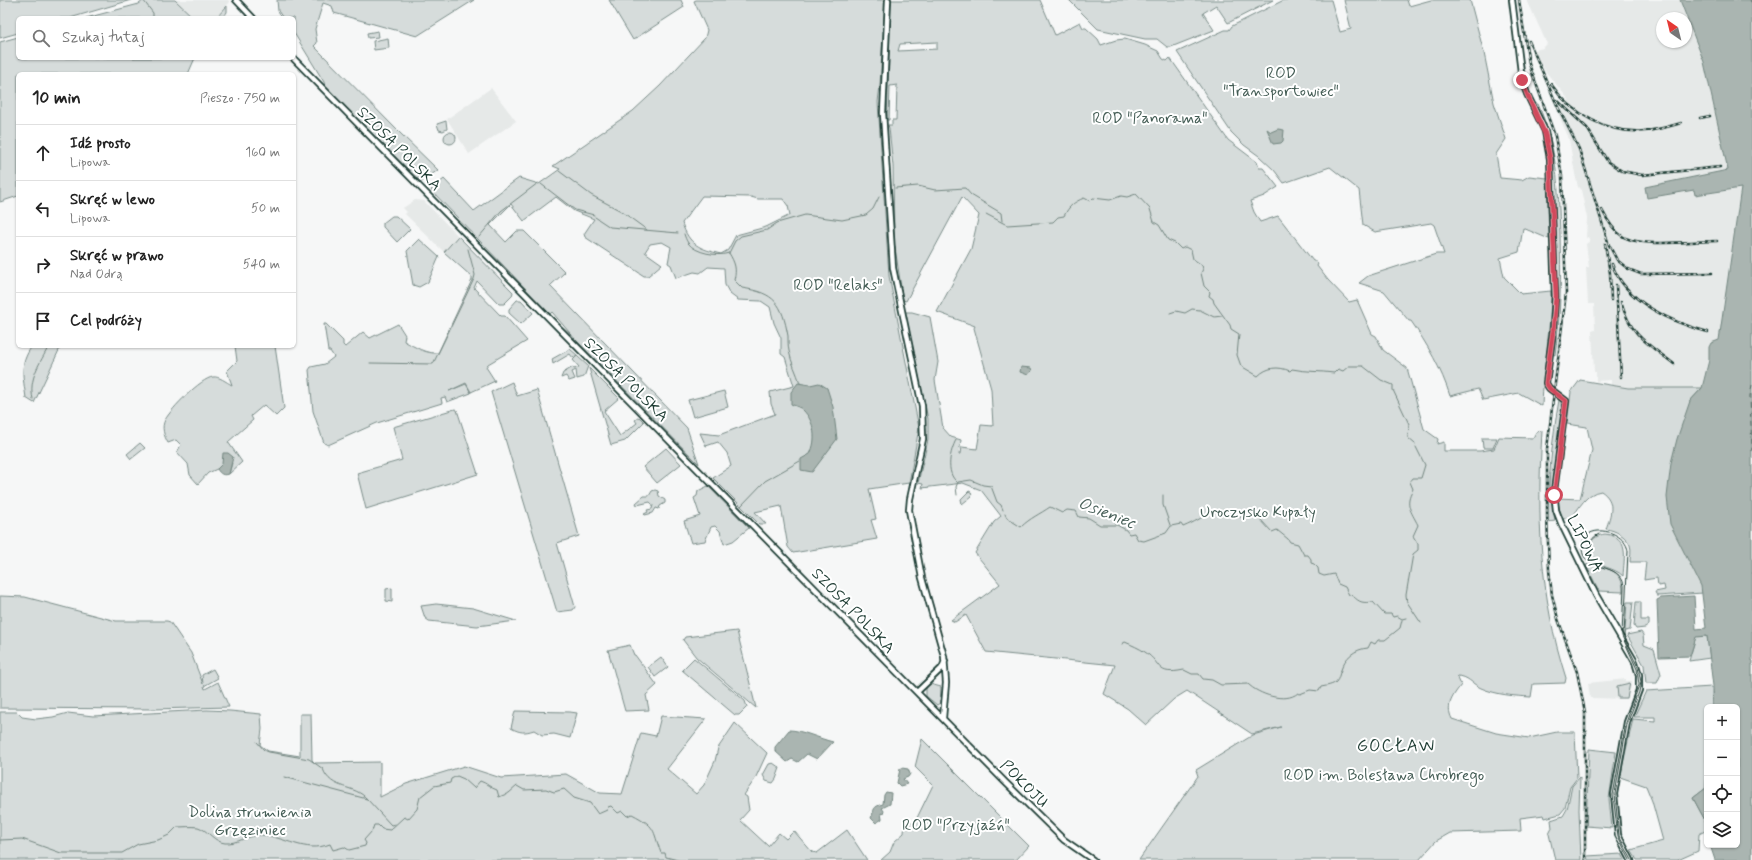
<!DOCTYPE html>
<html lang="pl">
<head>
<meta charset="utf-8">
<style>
	body { margin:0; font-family:Mynerve,sans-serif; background:#f2f2f2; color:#222 }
	.controls { position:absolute; right:12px; bottom:12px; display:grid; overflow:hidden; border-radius:6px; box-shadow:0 1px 3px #0004 }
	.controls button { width:36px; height:36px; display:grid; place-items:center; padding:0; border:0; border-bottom:1px solid #e0e0e0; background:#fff; color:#222; font:20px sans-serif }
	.compass { position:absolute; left:1656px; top:12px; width:36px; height:36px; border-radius:50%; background:#fff; box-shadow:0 1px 3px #0004; rotate:325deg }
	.stop { position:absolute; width:12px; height:12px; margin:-9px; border:3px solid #d1495b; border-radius:50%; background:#fff }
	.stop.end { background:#d1495b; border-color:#fff; box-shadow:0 1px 4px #0008 }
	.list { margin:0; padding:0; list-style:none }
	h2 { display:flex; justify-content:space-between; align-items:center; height:52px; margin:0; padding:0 16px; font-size:17px }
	h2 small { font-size:13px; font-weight:400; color:#767676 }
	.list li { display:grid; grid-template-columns:26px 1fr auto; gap:12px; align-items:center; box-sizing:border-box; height:56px; padding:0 16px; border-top:1px solid #e0e0e0 }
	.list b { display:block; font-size:15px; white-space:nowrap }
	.list p { margin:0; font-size:13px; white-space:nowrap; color:#767676 }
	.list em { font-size:13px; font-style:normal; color:#767676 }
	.icon { flex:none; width:22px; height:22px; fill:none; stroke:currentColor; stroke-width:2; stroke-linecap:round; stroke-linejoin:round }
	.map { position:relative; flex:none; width:1752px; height:860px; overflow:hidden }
	.search { position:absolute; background:#fff; box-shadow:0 1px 3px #0004; left:16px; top:16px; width:280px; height:44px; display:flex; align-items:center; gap:10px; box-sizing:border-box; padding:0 14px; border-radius:6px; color:#767676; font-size:15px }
	.panel { position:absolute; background:#fff; box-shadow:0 1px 3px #0004; left:16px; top:72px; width:280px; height:276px; border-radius:6px }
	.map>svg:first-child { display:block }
	.built { fill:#e6e9e8; fill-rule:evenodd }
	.green { fill:#d6dcdb; stroke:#7a8c88; fill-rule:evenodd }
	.water { fill:#aab5b1; stroke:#72857f }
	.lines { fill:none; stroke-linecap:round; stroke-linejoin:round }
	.stream { stroke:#72857f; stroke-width:1 }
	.ferry { stroke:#49615a; stroke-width:1; stroke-dasharray:5 4; stroke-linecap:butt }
	.tertiary-casing { stroke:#1f3d34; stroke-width:8 }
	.tertiary { stroke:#fff; stroke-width:4.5 }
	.tram { stroke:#1f3d34; stroke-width:1 }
	.rail-casing { stroke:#1f3d34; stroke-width:2.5 }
	.rail { stroke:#fff; stroke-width:1; stroke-dasharray:3; stroke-linecap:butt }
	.route { stroke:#d1495b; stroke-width:5 }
	.labels { text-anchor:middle; stroke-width:4; stroke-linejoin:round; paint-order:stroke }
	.park-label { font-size:16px; fill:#445d55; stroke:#fff }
	.street-label { font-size:16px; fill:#1f3d34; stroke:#fff }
	.water-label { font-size:17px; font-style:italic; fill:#49615a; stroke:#fff }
	.neighbourhood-label { font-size:17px; letter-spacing:1px; fill:#1f3d34; stroke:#fff }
</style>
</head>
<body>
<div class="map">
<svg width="1752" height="860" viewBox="0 0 1752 860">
	<rect width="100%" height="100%" fill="#f6f7f7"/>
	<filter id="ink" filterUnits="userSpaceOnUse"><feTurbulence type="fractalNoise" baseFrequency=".025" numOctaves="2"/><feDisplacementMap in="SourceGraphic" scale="8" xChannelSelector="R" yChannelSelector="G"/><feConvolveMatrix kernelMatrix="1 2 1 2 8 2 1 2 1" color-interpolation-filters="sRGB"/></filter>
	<g filter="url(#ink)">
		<path class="built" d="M175,0H228L230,2L216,18H194Z
			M1527,0H1680L1704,62L1728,170L1645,187L1647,197L1694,190L1695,195L1741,188L1719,340L1711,343L1709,347V360L1702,388L1701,389L1628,388L1611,385V380L1596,381V372H1594L1592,331L1595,330L1594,304H1588L1586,268L1589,267L1586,244L1590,241L1588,237L1586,238L1587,218L1581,190L1578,187L1575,174L1569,139L1557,111L1569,100L1545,71L1536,54L1535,50L1543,48L1547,44ZM1662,18H1686V42H1662Z
			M491,88L516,121L469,154L447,119Z
			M415,200L424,201L458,236L444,252L405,214L407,212L403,208Z
			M1626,679V681H1632L1628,699L1590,698L1588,683Z"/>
		<path class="green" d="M0,0H131L70,18H18V33L0,38Z
			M144,0H175L194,18H86L139,4Z
			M277,0H474L417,36L334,13L332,6L323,3L315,29L317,43L314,46L399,132L438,170L421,182L325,87L324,82L294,33V18H283L278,11Z
			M609,0H681L684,7L633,40Z
			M696,0H885L880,85L878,102L889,276L919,428L909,483L869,489L876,519L871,520L877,539L793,553L788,547L781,506L755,512L766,524H759L713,478L731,466L727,453L718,442L706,446L700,433L719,435L775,414L771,404L770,392L794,386L785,357L781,354V338L774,323L770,307L761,301L738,300L730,294L725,285L724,268L708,267L700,273L694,272L676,278L671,265L668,263L671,247L662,242L650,244L645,252L662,264L648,276H644L585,237L584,234L594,219L574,211L556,197L524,221L511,204L490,225L506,242L517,231H524L565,272L550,286L687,428L699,464L575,339L552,312L550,314L431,190L444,179L474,211L519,178L539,184L560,169L553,166L633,111L660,86L705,38L707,30L694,1ZM702,196L751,197L758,199H783L788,206L790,215L766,227L736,235L728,250L721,254C700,249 689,245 682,223Z
			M891,0H1040L1055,35L1080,22L1083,28H1086L1098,39L1101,45L1116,40L1125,39L1145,45L1158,51L1163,59L1167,61L1170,58L1228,140L1257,162L1259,168H1263L1278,187L1264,196L1250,201L1254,212L1260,222L1278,216L1313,261H1316L1318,264L1317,266L1328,280L1349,302L1357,300L1372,334L1376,336L1383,350L1407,368L1424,429L1438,439L1437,444L1444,442V451H1480L1494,449L1499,437L1533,438L1536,432L1542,431C1537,518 1539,594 1566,678L1565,683L1533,684L1531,697C1514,696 1497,695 1481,688C1472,684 1468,676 1457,676L1461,685C1453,696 1445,705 1452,719L1496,733L1529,738L1557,732H1575L1577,778L1570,787L1565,808L1560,814L1545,818L1544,815L1520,818L1521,831L1450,833L1436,841L1419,860H1139L1198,776L1196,770L1253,735L1281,727L1252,734L1187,691L1174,699L1146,725L1128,709L1104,694L1115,665L986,652L966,615L955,622L951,620L1000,584L975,553L994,522L1001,516L981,490L963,483L922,488L923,484L918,483L928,440V419L905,312H912L930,317L938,362L935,380L943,428L951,437L961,440L959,454H961L962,447L977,449L981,425L993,426L991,389L974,328L975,326L937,312L971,249L979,215L962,197L906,301L903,300L894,241L893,166L889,128L888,125H892V120H896L897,85L890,86L889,120H887ZM937,42V49L898,51L900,44Z
			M1069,0H1273L1228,23L1216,5L1203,13L1214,30L1171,47H1167L1157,39H1145L1098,29Z
			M1284,0H1331L1340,32L1351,29L1344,0H1407L1409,6L1431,0H1470L1484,53L1494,103L1506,139L1496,154L1500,178L1522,180L1529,176L1547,178L1549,239L1523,228L1519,252L1500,258L1504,277L1521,294L1551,291C1551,329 1543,367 1542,406L1519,393L1483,400L1478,389L1450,396C1442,370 1427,344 1411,321H1409L1384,291L1359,283L1368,276L1436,254H1444L1434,225L1431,223L1375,232L1363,225L1359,190L1330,167L1284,183L1274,170L1259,156L1244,145L1231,132L1177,52L1225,30H1229L1232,26Z
			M227,6V12L223,18H216Z
			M378,31L379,37L368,38L367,33Z
			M18,37V58H195L188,74H18V196L0,202V42Z
			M388,38L389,48L374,50L373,41Z
			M1535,104H1538C1558,150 1558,185 1560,234C1561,275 1561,315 1555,355L1553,354C1559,307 1558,261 1555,214C1553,175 1554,138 1535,104Z
			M446,121L447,129L443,131L439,130L437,124Z
			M444 138a6 6 0 1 1 12 0a6 6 0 1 1-12 0Z
			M392,216H396L410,229L397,242L383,227V223Z
			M458,236L513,292L512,296L504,304H499L477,281L474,288L501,316H505L527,341L488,364L486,367L495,381L471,392L466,383L449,391L466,384L471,393L447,402L445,397L441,398L442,403L377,423L328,445L324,443L313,411L309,370L311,367L325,364L334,357L330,351H328L324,324H326L343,341V345L345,347L363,332L370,338L398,324L405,335L404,341C415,347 426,354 438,353L472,280V277L444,252Z
			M419,239L439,257L428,282L419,287L413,285L407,251Z
			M517,300H521L533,313L521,324L509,313V309Z
			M32,346H61L34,403L26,398C23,376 19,365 32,346Z
			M235,346H275L284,408L276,416L264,405L251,416L253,420L228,442L242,462L229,474L232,463L222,464L217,469L208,473L198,484L190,475L188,464L177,452L181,445L176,440L168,443C164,436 161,427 165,420C171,409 201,378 213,377C219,376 226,382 232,385L227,371L237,361Z
			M570,349L577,355L573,358L570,354L553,364L552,359Z
			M577,356L588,366L584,377L577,379L576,370L572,372L575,379L569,381L566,376L561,378L563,373L573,367L574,369L579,367L573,360Z
			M589,368L619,398L604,411L620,436L637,423L635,420L639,417L644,422L625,441L611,445Z
			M1580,380L1628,388H1702L1690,401L1703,593L1657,596L1655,592L1665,590L1664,585L1658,586L1657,578L1644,580L1646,562H1630C1630,557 1632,550 1630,545C1626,536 1615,530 1606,529C1611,514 1616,501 1601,491C1586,493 1579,508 1571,519L1563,518L1560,512L1557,498L1580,499L1592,450L1587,427L1567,424L1571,392Z
			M512,382L517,396L537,390L579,536L557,543L575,607L573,610L557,612L491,392Z
			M724,391L728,407L693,417L688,400Z
			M1559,400L1561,401L1562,414L1551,497L1555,521L1548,522C1548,481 1552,440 1559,400Z
			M455,409L457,410L478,474L366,509L357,473L402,460L393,427Z
			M1482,438H1497L1493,448H1483Z
			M140,443L145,448L131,459L127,454Z
			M666,448L681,464L657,483L643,467Z
			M708,486L749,528L733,541L724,544L720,531L715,526L711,527L705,541L691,543L684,521L700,516L694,498L697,496L698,491Z
			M655,490L658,491L659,496L665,500V503L660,506L659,509L656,508L653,513L645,515L644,514L648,512L647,510L652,509L653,505L650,502L637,505L636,503L644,496H649L652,491Z
			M969,491L971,492L972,496L962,504L961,499Z
			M1605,534C1630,537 1624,557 1623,576C1614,567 1600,568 1592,559C1587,546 1591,536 1605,534Z
			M1590,564C1608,569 1623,569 1623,592L1599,591L1586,565Z
			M392,588V602L386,601V589Z
			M0,596L25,597L116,621H167L170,622L191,653L203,684L202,675L213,669L218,678L204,686L205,689L218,682L229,707L153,709L0,708Z
			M1627,602H1633L1630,630L1625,631Z
			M1636,602H1641V620H1649V625L1645,628L1636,629L1634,626Z
			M436,604L473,608L516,621L477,626L429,621L425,618L421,606Z
			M737,631L756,708L696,657L683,640L685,637Z
			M1641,632L1643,635L1644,645L1654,649L1661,674L1657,683H1646L1644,665L1627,635Z
			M1696,636H1707L1710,658L1689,661Z
			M630,645L634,655H635L657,685L646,695L649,710L625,711L608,650Z
			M661,657L668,667L655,677L648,667Z
			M694,658L745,701L747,707L739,715H735L682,670Z
			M1630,683L1627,698H1618L1617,686Z
			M930,684L941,687L940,703L937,705L926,696V688Z
			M1712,687V707H1707L1706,788L1693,798L1707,824V830L1699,834L1698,851L1678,860H1637L1631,850L1663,841L1652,801L1646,786L1620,777L1633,719L1655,721V717H1634L1646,691Z
			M207,710L230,711L261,714L262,729L260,745L268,751L300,756V714H311L312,760L315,763L380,762V797L406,784L464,766L501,778L566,774L600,793L622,794L641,733L656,736L661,716L706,719L667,769L696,794L704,785L715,761L718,748L735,723L767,753L755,779L744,795L747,797L749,810L740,820L768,846L779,833L786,839L794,831L812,852L817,853L847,830L867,860H0V712H17L22,717L36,719L53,717L68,713L93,716Z
			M515,711L570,712L577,713L570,738L554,734L542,735L534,730C525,733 520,733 511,728Z
			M922,739L1029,846L1016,860H881L890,852L894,842L904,833L905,821L915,822L933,785L915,767Z
			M1589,749L1616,752L1609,799L1612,828L1586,826Z
			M773,763L780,768L776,779L773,783L766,781L763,775L769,764Z
			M1580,777L1579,810L1581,860H1555L1549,834L1552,828L1551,820L1563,816L1567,809L1572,786Z
			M1622,854L1625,860H1588L1587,856Z"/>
		<path class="water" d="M1680,0H1752V860H1715L1710,845H1737V707H1712L1713,686L1707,636L1696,637L1690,656L1659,657L1657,600L1661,598L1694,596L1696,629L1706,628L1701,586L1670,524L1667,497L1671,463L1677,439L1690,401L1702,388L1709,360V347L1711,343L1719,340L1741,188L1695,195L1694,190L1647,198L1645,187L1728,170L1704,62Z
			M1267,129L1271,132L1278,129L1284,130L1283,141L1281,143L1273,144Z
			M1021,367L1031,368L1032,371L1028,375L1020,372Z
			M798,383L810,385L819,383L827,388L833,407L837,439L812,472L801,470V459L810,454C817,440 815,422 803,410C800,407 795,406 791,404V392Z
			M223,453H228L233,457L229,474C223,476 220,474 217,469L222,464Z
			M789,730C802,730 820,739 833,742L817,759L807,754L798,762L792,759L787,762L775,751V747Z
			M902,768L908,769L910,774L908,777L903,779L907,784L900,786L897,783L900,769Z
			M1707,775V824L1693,798L1706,788Z
			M886,792L891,793L890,804L882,808L884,811L883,814L881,813L882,819L876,823L871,818C875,809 872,807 883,804L884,795Z"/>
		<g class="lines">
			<path class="stream" d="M143,0L153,13V18
				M559,171L591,195L621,211L647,230
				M541,184L575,210L594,215
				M895,188L918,186L935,190L965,188L971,195L1001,213L1002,221
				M986,214L1007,225L1053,222L1058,217L1064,216C1069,206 1074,202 1084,198L1090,201L1093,198L1110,200L1121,196L1127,197L1136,194L1150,209L1154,222L1159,225L1168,240L1175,243L1181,249L1185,247L1191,250L1193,259L1202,265L1203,269L1201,273L1204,286L1210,292L1209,296L1213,299L1214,303L1230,325L1231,329L1239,334L1237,355L1241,366L1258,376C1267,367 1278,366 1290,371L1292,369C1306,372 1320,371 1334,373L1338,369L1343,371L1349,366H1363L1381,380L1393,385V390L1409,424L1408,438L1415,444
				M595,217L610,227L678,233
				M684,234C685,237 686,240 688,243C695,253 718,257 729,253L735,241L741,236L767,230L777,223L805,215L842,220L866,215L873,209L879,197
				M479,237L501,211L538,183
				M729,253C735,263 737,269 734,280L742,288C775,293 782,303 788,336C788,341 788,346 789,351C791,362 797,373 800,383
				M1170,313L1176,311L1185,313L1192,309L1200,310L1214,317L1222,316
				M370,363L433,364L474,279L475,275L468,249
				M33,399C28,379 40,363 49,346
				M956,440C950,451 945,473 957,482
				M1416,447L1425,465L1421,478H1413L1410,482L1413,489C1404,504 1411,511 1418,525L1413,536L1418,544V550L1413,554L1406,595L1407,602L1421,623
				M957,495L956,487L958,482L971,480L983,485L991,486L997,502L1001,505L1003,510
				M1163,495V505L1170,525
				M741,506L765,481L800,461
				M1005,514L1007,518L1021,527C1030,518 1040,514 1050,507L1062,513L1067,510L1076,511L1079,517L1089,518L1100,525H1117L1126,530L1129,534L1134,533L1138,540L1144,541L1166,533L1171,526L1181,524L1183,527C1207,517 1208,509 1236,510L1238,517H1250L1254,515L1260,519L1272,532L1277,530L1288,539L1290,542L1298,544L1304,555H1308L1311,559V563L1314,564L1318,568L1319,574L1324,576L1334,574L1338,584L1345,587L1349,595L1353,596C1360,603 1363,603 1373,602L1384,614H1391L1393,617L1397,616L1402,619L1406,618
				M1122,644L1125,642C1132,645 1139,648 1145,652C1163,664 1155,676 1184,670L1192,674H1199L1203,679L1212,680L1221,685L1248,684C1258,694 1285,704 1298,693L1300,694L1310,690L1319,691L1321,687C1326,686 1333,685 1336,682C1339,679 1339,674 1341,670C1345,657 1355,649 1368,648L1371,642L1375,644L1378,640H1385L1400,628L1402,620
				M257,742L264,750L269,752L309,759L323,769C331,791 355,784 367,799
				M284,777L367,799L391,825L395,824
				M0,840L22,839L61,853H122L138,844L158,840L169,835L177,827C183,827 192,826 198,827C208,830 214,842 225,843C237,844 248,835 261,835C284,836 305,854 330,844L333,850L344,847L349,850L365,846L366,843L364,840L372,831L374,825H378L382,829L390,830L404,817L408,819L417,809L420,797L434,786L450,783L451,779L457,776L464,779L474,788L480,781C487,783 490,788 497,790L499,797L509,793L517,786L524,790L546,789L554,792L564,789L574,798L590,803L598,814L607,810L608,807L611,806L618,813L622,811L627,816L632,814C657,827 652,829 661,853H665L666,857L678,860"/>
			<path class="ferry" d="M1750,0L1752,3
				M1752,385L1750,396L1752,451"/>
			<defs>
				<path id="tertiary" d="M236,0L253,18
					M888,0L883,113L893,268L922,406L923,439L910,499L909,510L922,578L944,656L946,683L943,718
					M1512,0L1522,80L1527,94L1545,131L1550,159L1555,296L1553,331L1546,383L1549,388L1566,401L1554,491L1556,510L1561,523L1596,595L1635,662L1639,675V690L1627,722L1614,794L1618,835L1631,860
					M293,58L1005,782L1064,840L1093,860
					M917,692L942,668L945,661"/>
			</defs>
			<use href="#tertiary" class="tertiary-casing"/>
			<use href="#tertiary" class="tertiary"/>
			<path class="tram" d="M1591,559C1586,548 1589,539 1599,534
				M1630,860L1618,836L1613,795L1626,723L1639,685L1637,669L1622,636L1624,586C1621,561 1582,573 1582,548C1582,521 1625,529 1628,551L1624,635L1626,643L1638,667L1641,682L1639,692L1627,724L1615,794L1619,836L1632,860"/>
			<defs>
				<path id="rail" d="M1519,0L1529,64L1555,136L1562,176L1566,293L1547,449V515L1549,570L1552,595L1558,619L1577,672L1585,712V860
					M1529,41L1560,112
					M1551,84C1571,114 1608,134 1645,131C1658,130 1670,126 1681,123
					M1557,100L1587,128L1608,162L1622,171L1642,175L1720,167
					M1558,107L1579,149L1609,245L1617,260L1628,269L1641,274L1712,273
					M1700,118L1710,116
					M1602,210C1607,220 1613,230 1622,236C1640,248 1694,241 1717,241
					M1605,244L1610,273L1611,300
					M1612,264C1625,302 1673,323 1708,332
					M1616,285L1621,377
					M1621,302C1631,336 1647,343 1674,364"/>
			</defs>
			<use href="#rail" class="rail-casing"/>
			<use href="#rail" class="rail"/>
		</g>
	</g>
	<g class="lines" filter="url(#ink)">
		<path class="route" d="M1522,80L1527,94L1545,134L1550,159L1556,296L1553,331L1546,383L1550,389L1566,401L1554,495"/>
	</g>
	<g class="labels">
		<g class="park-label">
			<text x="1281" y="78">ROD<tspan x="1281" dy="18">"Transportowiec"</tspan></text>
			<text x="1150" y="123">ROD "Panorama"</text>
			<text x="838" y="290">ROD "Relaks"</text>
			<text x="1258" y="517">Uroczysko Kupały</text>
			<text x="1384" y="780">ROD im. Bolesława Chrobrego</text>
			<text x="250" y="817">Dolina strumienia<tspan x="250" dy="18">Grzęziniec</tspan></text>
			<text x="956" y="830">ROD "Przyjaźń"</text>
		</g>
		<g class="street-label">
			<text transform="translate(400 148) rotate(45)" y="6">SZOSA POLSKA</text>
			<text transform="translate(627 379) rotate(45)" y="6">SZOSA POLSKA</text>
			<text transform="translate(1586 543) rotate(64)" y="6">LIPOWA</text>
			<text transform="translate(854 610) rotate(46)" y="6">SZOSA POLSKA</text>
			<text transform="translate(1025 783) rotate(45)" y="6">POKOJU</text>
		</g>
		<g class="water-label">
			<text transform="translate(1107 512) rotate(21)" y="6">Osieniec</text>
		</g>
		<g class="neighbourhood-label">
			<text x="1396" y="751">GOCŁAW</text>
		</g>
	</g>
</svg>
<div class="controls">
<button>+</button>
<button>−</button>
<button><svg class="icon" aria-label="locate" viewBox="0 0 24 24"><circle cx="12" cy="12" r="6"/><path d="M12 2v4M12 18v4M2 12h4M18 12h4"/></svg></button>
<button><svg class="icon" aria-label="layers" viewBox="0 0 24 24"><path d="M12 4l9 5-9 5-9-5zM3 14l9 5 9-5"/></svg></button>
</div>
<svg class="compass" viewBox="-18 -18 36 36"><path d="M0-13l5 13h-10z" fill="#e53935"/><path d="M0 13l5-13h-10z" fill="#767676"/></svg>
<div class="stop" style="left:1554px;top:495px"></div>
<div class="stop end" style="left:1522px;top:80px"></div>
<div class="search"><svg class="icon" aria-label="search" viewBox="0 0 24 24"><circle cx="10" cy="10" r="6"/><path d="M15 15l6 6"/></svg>Szukaj tutaj</div>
<section class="panel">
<h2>10 min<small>Pieszo · 750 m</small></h2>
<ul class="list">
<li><svg class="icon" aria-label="ahead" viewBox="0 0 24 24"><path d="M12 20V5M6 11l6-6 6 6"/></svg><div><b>Idź prosto</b><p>Lipowa</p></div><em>160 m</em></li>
<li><svg class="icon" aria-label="left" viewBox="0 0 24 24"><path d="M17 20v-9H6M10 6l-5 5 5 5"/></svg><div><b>Skręć w lewo</b><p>Lipowa</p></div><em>50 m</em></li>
<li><svg class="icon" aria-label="right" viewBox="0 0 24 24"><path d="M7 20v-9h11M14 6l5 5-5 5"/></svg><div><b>Skręć w prawo</b><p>Nad Odrą</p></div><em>540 m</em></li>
<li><svg class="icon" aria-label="arrive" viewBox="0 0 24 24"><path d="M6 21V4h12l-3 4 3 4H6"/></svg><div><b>Cel podróży</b></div></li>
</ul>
</section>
</div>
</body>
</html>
